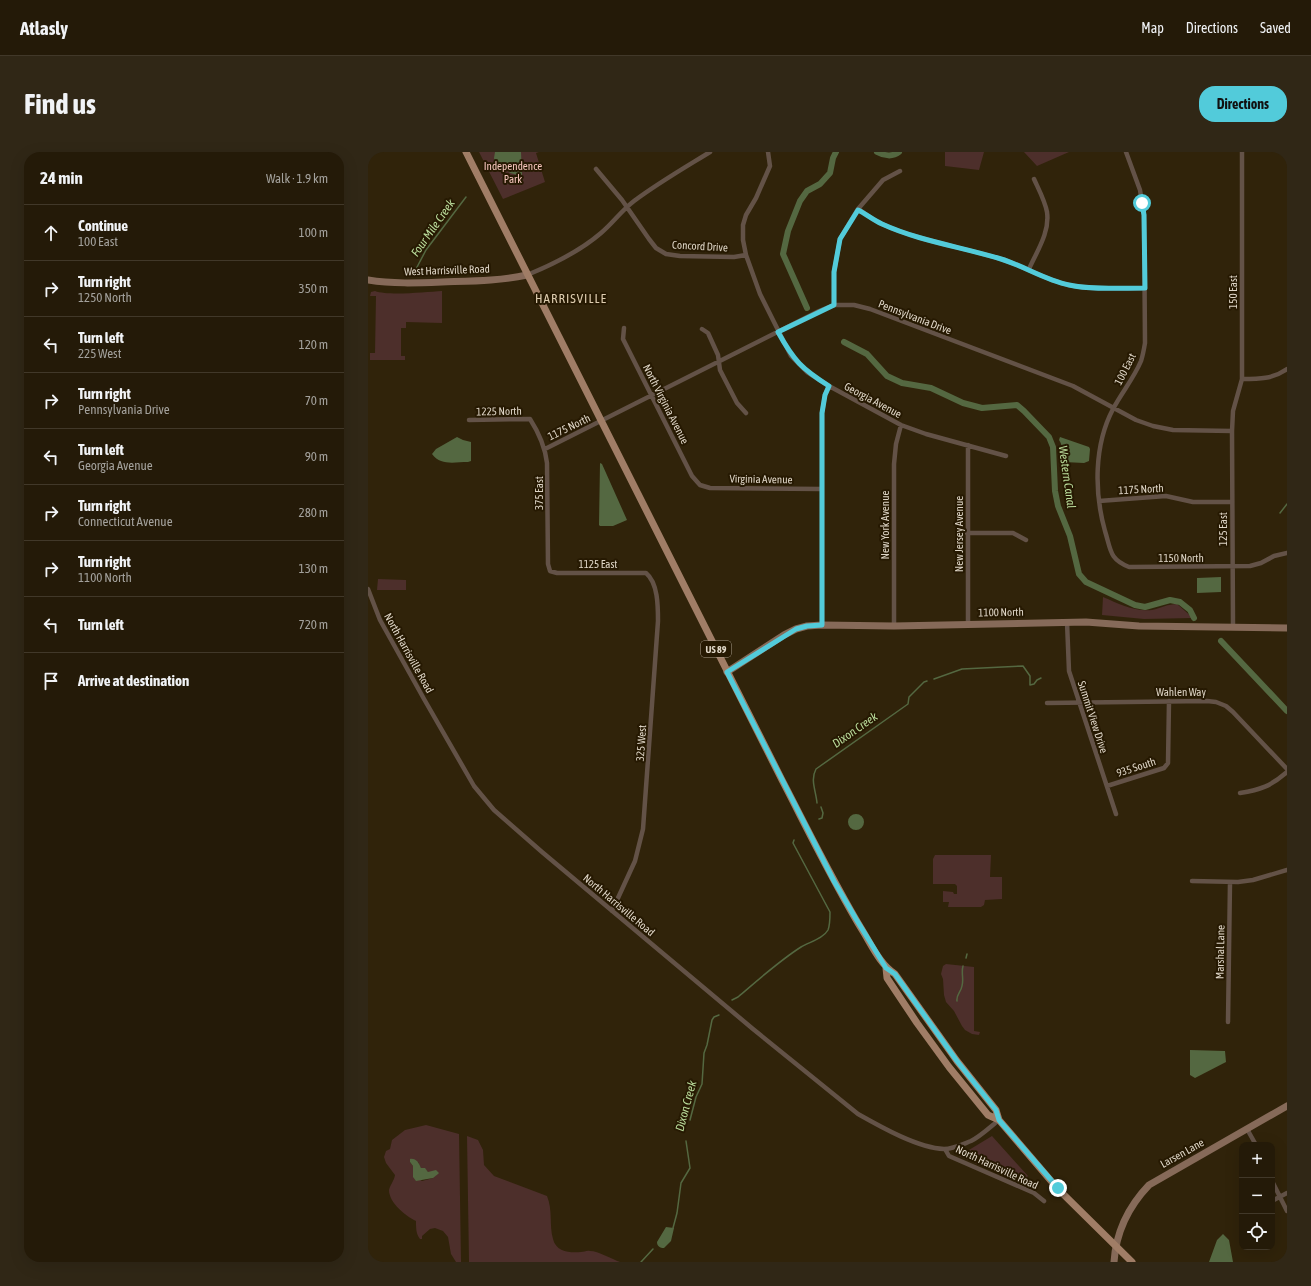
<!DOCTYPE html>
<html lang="en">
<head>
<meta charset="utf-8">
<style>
	body { margin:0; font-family:"Asap Condensed",sans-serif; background:#302716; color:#f1f3f6 }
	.controls { position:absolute; right:12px; bottom:12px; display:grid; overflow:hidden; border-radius:8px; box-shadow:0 4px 16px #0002 }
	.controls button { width:36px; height:36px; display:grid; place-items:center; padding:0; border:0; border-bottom:1px solid #413829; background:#241a08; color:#f1f3f6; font:20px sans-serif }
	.stop { position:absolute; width:12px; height:12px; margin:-9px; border:3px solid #52cbda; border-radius:50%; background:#fff }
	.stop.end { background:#52cbda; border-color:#fff; box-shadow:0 1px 4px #0008 }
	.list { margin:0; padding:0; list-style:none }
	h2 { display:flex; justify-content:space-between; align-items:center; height:52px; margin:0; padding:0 16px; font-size:17px }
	h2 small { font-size:13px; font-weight:400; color:#a3a19c }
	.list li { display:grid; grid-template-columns:26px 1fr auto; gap:12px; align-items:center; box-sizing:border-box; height:56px; padding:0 16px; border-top:1px solid #413829 }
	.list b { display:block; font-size:15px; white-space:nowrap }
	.list p { margin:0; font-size:13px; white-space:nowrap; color:#a3a19c }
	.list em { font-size:13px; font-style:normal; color:#a3a19c }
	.icon { flex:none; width:22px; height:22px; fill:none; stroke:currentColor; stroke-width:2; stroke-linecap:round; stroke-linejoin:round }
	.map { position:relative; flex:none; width:919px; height:1110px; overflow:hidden; border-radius:16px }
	header { display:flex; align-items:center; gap:24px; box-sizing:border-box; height:56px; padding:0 20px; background:#241a08; border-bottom:1px solid #413829 }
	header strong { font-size:19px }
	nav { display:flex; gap:22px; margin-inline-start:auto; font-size:14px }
	.intro { display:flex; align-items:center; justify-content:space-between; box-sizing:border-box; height:96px; padding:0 24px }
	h1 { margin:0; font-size:28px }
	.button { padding:10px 18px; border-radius:16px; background:#52cbda; color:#111; font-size:14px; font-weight:700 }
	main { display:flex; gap:24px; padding:0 24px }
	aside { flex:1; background:#241a08; border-radius:16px; box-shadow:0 4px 16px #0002 }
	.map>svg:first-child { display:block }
	.green { fill:#4d2f2b; fill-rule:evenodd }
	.water { fill:#546841 }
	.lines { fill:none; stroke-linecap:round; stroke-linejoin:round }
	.stream { stroke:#546841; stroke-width:1.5 }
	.canal { stroke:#546841; stroke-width:6 }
	.street { stroke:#635247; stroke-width:4.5 }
	.secondary { stroke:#866a59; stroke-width:7 }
	.primary { stroke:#a07d66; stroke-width:7 }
	.route { stroke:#52cbda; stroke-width:5 }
	.labels { text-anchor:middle; stroke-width:4; stroke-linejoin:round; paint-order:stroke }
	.shield { fill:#261902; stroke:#a89d8c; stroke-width:1 }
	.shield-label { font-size:10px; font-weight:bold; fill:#dfd6c7 }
	.park-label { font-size:11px; fill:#f8c7bf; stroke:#261902 }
	.street-label { font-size:11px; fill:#dfd6c7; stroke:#261902 }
	.water-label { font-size:12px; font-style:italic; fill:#badc9b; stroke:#261902 }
	.quarter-label { font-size:13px; letter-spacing:1px; fill:#ddccaf; stroke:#261902 }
</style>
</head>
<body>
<header>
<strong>Atlasly</strong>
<nav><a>Map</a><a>Directions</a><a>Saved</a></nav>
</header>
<div class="intro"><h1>Find us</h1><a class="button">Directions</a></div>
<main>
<aside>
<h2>24 min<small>Walk · 1.9 km</small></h2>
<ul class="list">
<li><svg class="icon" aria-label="ahead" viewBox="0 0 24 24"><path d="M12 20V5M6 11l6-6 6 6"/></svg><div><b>Continue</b><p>100 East</p></div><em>100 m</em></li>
<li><svg class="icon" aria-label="right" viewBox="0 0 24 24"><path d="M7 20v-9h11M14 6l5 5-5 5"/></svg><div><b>Turn right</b><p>1250 North</p></div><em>350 m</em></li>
<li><svg class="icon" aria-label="left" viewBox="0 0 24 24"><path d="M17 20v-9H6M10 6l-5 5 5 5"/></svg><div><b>Turn left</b><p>225 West</p></div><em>120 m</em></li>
<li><svg class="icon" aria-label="right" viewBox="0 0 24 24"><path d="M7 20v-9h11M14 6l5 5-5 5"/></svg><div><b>Turn right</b><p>Pennsylvania Drive</p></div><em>70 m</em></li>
<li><svg class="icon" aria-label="left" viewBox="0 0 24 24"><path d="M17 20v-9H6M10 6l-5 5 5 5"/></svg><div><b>Turn left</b><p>Georgia Avenue</p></div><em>90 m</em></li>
<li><svg class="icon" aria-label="right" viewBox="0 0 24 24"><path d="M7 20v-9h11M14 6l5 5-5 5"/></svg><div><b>Turn right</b><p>Connecticut Avenue</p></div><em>280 m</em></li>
<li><svg class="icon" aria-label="right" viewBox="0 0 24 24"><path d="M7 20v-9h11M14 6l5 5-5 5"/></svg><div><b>Turn right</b><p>1100 North</p></div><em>130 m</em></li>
<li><svg class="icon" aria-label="left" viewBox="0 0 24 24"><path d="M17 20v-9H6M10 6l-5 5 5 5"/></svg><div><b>Turn left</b></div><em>720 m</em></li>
<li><svg class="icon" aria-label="arrive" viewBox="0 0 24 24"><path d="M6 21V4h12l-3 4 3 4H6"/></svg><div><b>Arrive at destination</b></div></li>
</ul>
</aside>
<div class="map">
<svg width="919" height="1110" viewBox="0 0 919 1110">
	<rect width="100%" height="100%" fill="#30230a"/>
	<path class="green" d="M111,0H171L168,1L177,30L135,47Z
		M577,0H616L611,18L577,14Z
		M656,0H701L669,14Z
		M7,139C20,144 58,140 74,139V171L38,170V176H33V204H37V208H2V201H7L8,144H2L3,140Z
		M10,427L38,428V438H9Z
		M735,445C751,452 767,460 784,458C793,456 800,452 809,452L825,466L776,467L734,463Z
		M567,703H623L622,725H634V747L617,748L616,753L613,755H580L581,750H575V739L585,740L586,742H589V734L587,732H565V707Z
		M578,812L606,815V879L612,880L611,883L604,882L597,878L594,874L586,859L578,850L576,843L575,827L573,822L575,814Z
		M58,973L91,982L93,1110H88L83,1102L80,1085L75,1079L67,1076L62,1077L54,1084V1087H52C48,1082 48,1076 48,1069C38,1064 21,1051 21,1038C22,1033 26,1029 27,1023L18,1011L16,1005L18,999L22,997L24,988L37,978ZM42,1010H50L53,1016H56L60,1020H63L65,1026L54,1029L45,1023V1014Z
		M99,984L110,988L115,998L116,1013L126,1024L179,1044C185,1059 181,1073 185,1087C188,1100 202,1101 213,1100C216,1100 219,1098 222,1099C230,1099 244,1107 252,1110H101Z
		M624,984L660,1024L653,1031L591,1004Z"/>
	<path class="water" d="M127,0H153L154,22L153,24L142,21L139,18L128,16L126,6Z
		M89,285L95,288L103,290V309L100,310C86,310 73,314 64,302L68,297Z
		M692,285L721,295L722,297L721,309L716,311L696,310C690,303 697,296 691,288Z
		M232,311L234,312L259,368L245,374H232L231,373Z
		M853,425V440L829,441V426Z
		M480 670a8 8 0 1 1 16 0a8 8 0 1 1-16 0Z
		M822,898L857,899L858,910L827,926L822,923Z
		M42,1007C48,1006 51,1011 53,1016H57L60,1020L68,1018L71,1021L70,1022L65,1026L48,1029L45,1025V1014L42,1010Z
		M298,1075L306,1076L303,1089L296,1096C292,1096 289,1094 289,1090Z
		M855,1082L861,1088L865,1110H841L849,1088Z"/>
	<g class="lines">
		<path class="stream" d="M48,117L58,98L98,45
			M912,361L919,352
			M566,527L594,517L655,514L662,524V533L666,532L669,528L673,526
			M449,651C448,639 442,628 448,617L540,552L541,545L556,530L559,529
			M451,667L454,666L455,661L453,655
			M598,806L599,802
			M364,848L370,845C390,828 411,809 433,795C441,790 455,787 460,778C462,773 462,765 462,760L425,691L426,688
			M589,849C588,843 593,840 594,834C596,827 593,821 595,814
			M322,968L328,945L334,932L336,901L339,893L344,868L346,865L351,863
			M305,1076L309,1061L313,1031L322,1016L318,989
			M273,1110L285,1097"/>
		<path class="canal" d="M509,0C516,4 525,5 531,0
			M439,156L415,102L420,79L432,49L439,39L452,32L462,21L465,6L468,0
			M476,190L499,202L519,224L534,231L563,236L595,251L614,256L649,253L656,259L681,285L685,295L687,339L690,354L702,384L711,422L718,430L767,453L777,455L802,448L812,450L822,458L826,466
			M853,489L919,559"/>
		<path class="street" d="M400,0L402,14L388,46L378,63L375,73V88L378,103L392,142L423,204L439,220L461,234L533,273L558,282L638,304
			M758,0L772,38L776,63L777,191C776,197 775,203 773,209C766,226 754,240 745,257C726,293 726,340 737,379C743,398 741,407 761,415L882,414L893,411L906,404L919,401
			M228,17L254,48L281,87L288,96L298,102L312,104L366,105L378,103
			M490,57C498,62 505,68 514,72C551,89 594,95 633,107C656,114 677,128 701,133C725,138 752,136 777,136
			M661,117C669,99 682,80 679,60C677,49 671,38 666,27
			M159,123C186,112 211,100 233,81C245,71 253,59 266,49C290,31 316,16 342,0
			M466,153V120L472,87L490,57L515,28L532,19
			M256,176L255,187L324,324L332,333L342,336L454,337
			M334,177L340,181L350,203L352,218L369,251L378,261
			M874,227C891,227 905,227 919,217
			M101,268L162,267C171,281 177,294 179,311L180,412L182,419L189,421H278C290,431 290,454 290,469L275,677L267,709L244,759
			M177,297L451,159L466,153H486L502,157L705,234L768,268L785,274L805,278L864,279
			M731,349L798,344L825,350H864
			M599,381H645L658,388
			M0,437L12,468L56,547L106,634L126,658L174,700L385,877L490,962C513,975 550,996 576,997C585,997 595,992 603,989C613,984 622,975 631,968
			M699,470L701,519L748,662
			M600,472V293
			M454,473V261L457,243L461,234
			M526,474V312L528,292L533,273
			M865,475L864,279L865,259L874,227V0
			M679,551L839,549L848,550L858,554L865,560L919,617
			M739,634L796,616L800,611L801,549
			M872,641C892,638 903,634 919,620
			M824,729L870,730L885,728L919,718
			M860,870L862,730
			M879,977L888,993
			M577,997L581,1004L666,1041L676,1049
			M904,1029L919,1059
			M904,1049L919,1041"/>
		<path class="secondary" d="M0,128C24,132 49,131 74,130C102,129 131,129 159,123
			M359,520L416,483L428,477L439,474L454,473L526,474L718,470L771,474L919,476
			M746,1110C748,1080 760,1055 781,1033L919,954"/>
		<path class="primary" d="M98,0L414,628C441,680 466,732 496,781C505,796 513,813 527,822L589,909L628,958L631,968L690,1037L764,1110
			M518,816L519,826L549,871L581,915L620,963L631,968"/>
	</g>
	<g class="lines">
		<path class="route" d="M690,1036L631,968L628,958L589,909L527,822L518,816L488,767L466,729L359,520L428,477L439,474L454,473V261L457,243L461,234C434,217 426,209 410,180L466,153V120L472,87L490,58C498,62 505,68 514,72C551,89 594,95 633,107C656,114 677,128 701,133C725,138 752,136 777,136L776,63L774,51"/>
	</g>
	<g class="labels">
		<rect class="shield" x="333" y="489" width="30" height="16" rx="3"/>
		<g class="shield-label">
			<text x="348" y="501">US 89</text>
		</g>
		<g class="park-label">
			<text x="145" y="18">Independence<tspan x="145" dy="13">Park</tspan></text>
		</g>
		<g class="street-label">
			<text transform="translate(332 94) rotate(3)" y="4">Concord Drive</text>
			<text transform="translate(79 118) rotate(-2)" y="4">West Harrisville Road</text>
			<text transform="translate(865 140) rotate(-90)" y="4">150 East</text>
			<text transform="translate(547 165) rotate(21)" y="4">Pennsylvania Drive</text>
			<text transform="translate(757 217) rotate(-63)" y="4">100 East</text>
			<text transform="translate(505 248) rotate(28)" y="4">Georgia Avenue</text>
			<text transform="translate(298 252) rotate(63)" y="4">North Virginia Avenue</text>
			<text transform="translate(131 259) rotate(-1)" y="4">1225 North</text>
			<text transform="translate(201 275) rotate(-26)" y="4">1175 North</text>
			<text transform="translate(393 327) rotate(1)" y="4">Virginia Avenue</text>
			<text transform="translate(773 337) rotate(-3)" y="4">1175 North</text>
			<text transform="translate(171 341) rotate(-90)" y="4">375 East</text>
			<text transform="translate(517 373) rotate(-90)" y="4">New York Avenue</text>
			<text transform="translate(855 377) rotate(-90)" y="4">125 East</text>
			<text transform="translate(591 382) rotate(-90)" y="4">New Jersey Avenue</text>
			<text x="813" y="410">1150 North</text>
			<text x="230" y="416">1125 East</text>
			<text transform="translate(633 460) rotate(-1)" y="4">1100 North</text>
			<text transform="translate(41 501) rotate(61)" y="4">North Harrisville Road</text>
			<text x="813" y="544">Wahlen Way</text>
			<text transform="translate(725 565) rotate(72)" y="4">Summit View Drive</text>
			<text transform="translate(273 591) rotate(-86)" y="4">325 West</text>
			<text transform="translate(768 615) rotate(-18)" y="4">935 South</text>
			<text transform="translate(251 753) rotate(40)" y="4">North Harrisville Road</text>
			<text transform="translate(852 800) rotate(-89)" y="4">Marshal Lane</text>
			<text transform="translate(814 1001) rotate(-29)" y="4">Larsen Lane</text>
			<text transform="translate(629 1015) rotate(25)" y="4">North Harrisville Road</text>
		</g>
		<g class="water-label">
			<text transform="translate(65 76) rotate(-55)" y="4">Four Mile Creek</text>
			<text transform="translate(699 325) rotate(82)" y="4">Western Canal</text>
			<text transform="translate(487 578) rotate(-35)" y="4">Dixon Creek</text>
			<text transform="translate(318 954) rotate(-75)" y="4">Dixon Creek</text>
		</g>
		<g class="quarter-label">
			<text x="203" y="151">HARRISVILLE</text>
		</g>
	</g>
</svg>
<div class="controls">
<button>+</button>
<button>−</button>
<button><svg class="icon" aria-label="locate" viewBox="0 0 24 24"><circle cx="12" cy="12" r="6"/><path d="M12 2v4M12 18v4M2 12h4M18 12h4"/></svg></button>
</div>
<div class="stop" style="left:774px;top:51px"></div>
<div class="stop end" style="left:690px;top:1036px"></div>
</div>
</main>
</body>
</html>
